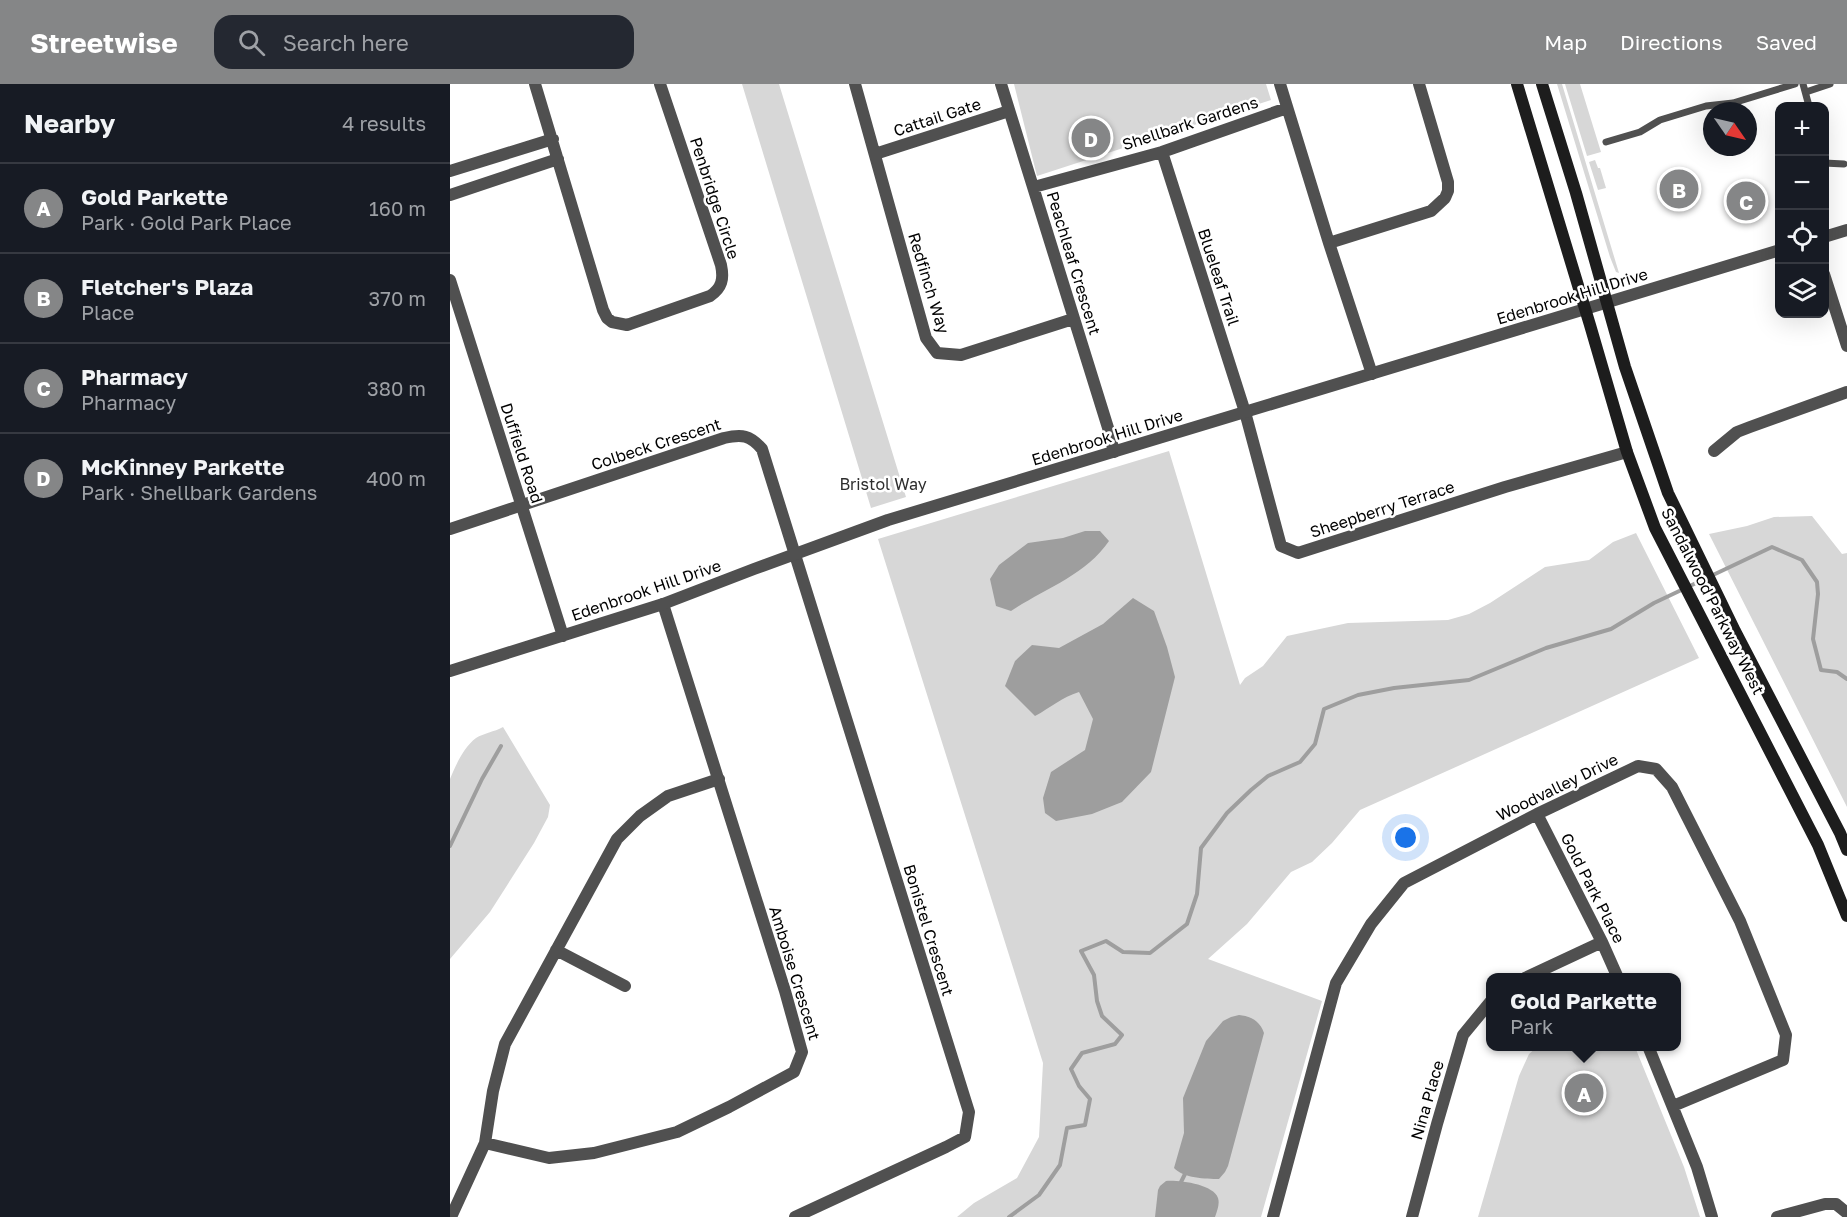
<!DOCTYPE html>
<html lang="en">
<head>
<meta charset="utf-8">
<style>
	body { margin:0; font-family:"Golos Text",sans-serif; background:#242831; color:#f1f3f6 }
	.controls { position:absolute; right:18px; top:18px; display:grid; overflow:hidden; border-radius:12px; box-shadow:0 6px 24px #0002 }
	.controls button { width:54px; height:54px; display:grid; place-items:center; padding:0; border:0; border-bottom:2px solid #363941; background:#171b24; color:#f1f3f6; font:30px sans-serif }
	.compass { position:absolute; left:1253px; top:18px; width:54px; height:54px; border-radius:50%; background:#171b24; box-shadow:0 6px 24px #0002; rotate:124deg }
	.you { position:absolute; left:956px; top:754px; width:21px; height:21px; margin:-15px; border:4px solid #fff; border-radius:50%; background:#1a73e8; box-shadow:0 0 0 9px #1a73e833 }
	.badge { display:grid; place-items:center; width:39px; height:39px; border-radius:50%; background:#858687; color:#fff; font-size:20px; font-weight:700 }
	.pin { position:absolute; translate:-50% -50%; border:3px solid #fff; box-shadow:0 2px 6px #0006 }
	.popup { position:absolute; left:1036px; top:889px; width:195px; height:78px; box-sizing:border-box; display:grid; place-content:center; border-radius:12px; background:#171b24; filter:drop-shadow(0 2px 4px #0005); font-size:20px; white-space:nowrap; color:#9ea1a6 }
	.popup b { font-size:22px; color:#f1f3f6 }
	.popup::after { content:''; position:absolute; left:50%; top:100%; margin-left:-12px; border:12px solid transparent; border-top-color:#171b24 }
	.list { margin:0; padding:0; list-style:none }
	h2 { display:flex; justify-content:space-between; align-items:center; height:78px; margin:0; padding:0 24px; font-size:26px }
	h2 small { font-size:20px; font-weight:400; color:#9ea1a6 }
	.list li { display:grid; grid-template-columns:39px 1fr auto; gap:18px; align-items:center; box-sizing:border-box; height:90px; padding:0 24px; border-top:2px solid #363941 }
	.list b { display:block; font-size:22px; white-space:nowrap }
	.list p { margin:0; font-size:20px; white-space:nowrap; color:#9ea1a6 }
	.list em { font-size:20px; font-style:normal; color:#9ea1a6 }
	.icon { flex:none; width:33px; height:33px; fill:none; stroke:currentColor; stroke-width:2; stroke-linecap:round; stroke-linejoin:round }
	.map { position:relative; flex:none; width:1397px; height:1133px; overflow:hidden }
	header { display:flex; align-items:center; gap:36px; box-sizing:border-box; height:84px; padding:0 30px; background:#858687; color:#fff }
	header strong { font-size:28px }
	nav { display:flex; gap:33px; margin-inline-start:auto; font-size:21px }
	.search { width:420px; height:54px; background:#242831; display:flex; align-items:center; gap:15px; box-sizing:border-box; padding:0 21px; border-radius:18px; color:#9ea1a6; font-size:22px }
	main { display:flex }
	aside { flex:1; background:#171b24 }
	.map>svg:first-child { display:block }
	.green { fill:#d7d7d7 }
	.water { fill:#9e9e9e }
	.lines { fill:none; stroke-linecap:round; stroke-linejoin:round }
	.stream { stroke:#9e9e9e; stroke-width:4 }
	.service { stroke:#505050; stroke-width:7 }
	.minor { stroke:#505050; stroke-width:12 }
	.tertiary { stroke:#505050; stroke-width:12 }
	.secondary { stroke:#1d1d1d; stroke-width:12 }
	.labels { text-anchor:middle; stroke-width:5; stroke-linejoin:round; paint-order:stroke }
	.street-label { font-size:16px; fill:#000; stroke:#fff }
	.park-label { font-size:16px; fill:#2e2e2e; stroke:#fff }
</style>
</head>
<body>
<header>
<strong>Streetwise</strong>
<div class="search"><svg class="icon" aria-label="search" viewBox="0 0 24 24"><circle cx="10" cy="10" r="6"/><path d="M15 15l6 6"/></svg>Search here</div>
<nav><a>Map</a><a>Directions</a><a>Saved</a></nav>
</header>
<main>
<aside>
<h2>Nearby<small>4 results</small></h2>
<ul class="list">
<li><span class="badge">A</span><div><b>Gold Parkette</b><p>Park · Gold Park Place</p></div><em>160 m</em></li>
<li><span class="badge">B</span><div><b>Fletcher's Plaza</b><p>Place</p></div><em>370 m</em></li>
<li><span class="badge">C</span><div><b>Pharmacy</b><p>Pharmacy</p></div><em>380 m</em></li>
<li><span class="badge">D</span><div><b>McKinney Parkette</b><p>Park · Shellbark Gardens</p></div><em>400 m</em></li>
</ul>
</aside>
<div class="map">
<svg width="1397" height="1133" viewBox="0 0 1397 1133">
	<rect width="100%" height="100%" fill="#fff"/>
	<path class="green" d="M292,0H329L456,413L421,424Z
		M564,0H816L821,16L587,92Z
		M1107,0H1112L1169,189L1166,188L1160,173Z
		M1115,0H1130L1151,68L1137,72Z
		M1145,76L1148,84H1150L1156,104L1148,106L1139,78Z
		M719,367L790,601L795,594L813,582L837,552L898,539L998,536L1019,530L1040,519L1095,483L1139,476L1163,458L1186,449L1249,574L910,726L882,759L862,778L841,788L797,840L758,875L872,917L811,1133H507L524,1119L567,1094L589,1053L593,979L428,455Z
		M1362,432L1392,470L1397,469V723L1259,450L1297,442L1324,433Z
		M53,643L100,721L98,733L84,759L40,828L0,875V695C6,681 13,664 26,654C34,649 44,648 53,643Z
		M1087,963H1185L1234,1083L1250,1133H1028L1069,992L1079,970Z"/>
	<path class="water" d="M635,447H650L659,457C636,491 594,505 561,527L546,522L540,495L549,481L578,459L613,454Z
		M683,514L704,527L717,563L725,593L701,688L672,718L642,730L606,737L595,729L593,714L601,688L635,666L643,635L629,608C612,613 600,624 585,632L555,602L565,577L582,561L609,564L653,540Z
		M789,931C801,932 810,937 814,949L778,1082L775,1088L769,1095C756,1095 733,1094 724,1084L734,1049L733,1014L756,957L773,937L781,933Z
		M716,1097C729,1096 763,1100 768,1114C770,1120 767,1127 765,1133H705L708,1106L710,1102Z"/>
	<g class="lines">
		<path class="stream" d="M0,762L32,695L51,662
			M731,1098L735,1090
			M559,1133L589,1111L610,1081L617,1044L635,1041L640,1015L629,1002L621,985L632,969L665,960L672,951L652,932L647,917L644,891L631,867L656,857L673,868L700,869L737,840L747,810L751,764L777,729L801,706L818,692L850,678L865,660L874,625L908,611L944,604L1019,596L1096,564L1161,545L1204,519L1322,463L1352,476L1367,498L1368,510L1363,555L1371,586L1387,588L1397,595"/>
		<path class="service" d="M1353,0L1359,22
			M1356,8L1380,0
			M1156,58L1190,48L1210,36L1256,22L1283,19L1345,0
			M1374,79L1394,80"/>
		<path class="minor" d="M85,0L153,226L157,234L162,238L177,241L260,212C272,204 274,195 271,181L210,0
			M405,0L476,254L487,269L511,271L623,235
			M551,0L659,347L664,368
			M830,0L879,159L922,290
			M712,68L795,328L831,462L848,469L1055,403L1177,368
			M425,70L559,27
			M0,87L103,55
			M584,103L712,68L837,24
			M0,111L108,75
			M879,159L981,127L995,114L998,107V98L969,0
			M1374,190L1397,262
			M1264,367L1287,348L1300,343L1397,308
			M0,445L274,354C292,350 300,351 312,365L519,1028L515,1053L496,1063L345,1133
			M1087,730L1152,858L1168,894
			M106,866L175,902
			M1075,894L1152,858
			M1198,962L1247,1083L1262,1133
			M35,1059L99,1074L144,1069L227,1048L279,1023L344,988L352,968L335,907L213,520
			M1,1133L35,1059L43,1007L55,960L167,755L190,732L218,712L269,695
			M823,1133L886,899L921,840L954,799L1087,730L1188,682L1206,685L1222,703L1290,837L1336,951L1333,976L1223,1022
			M962,1133L987,1040L1013,951L1041,917
			M1327,1133L1375,1120H1386L1397,1129"/>
		<path class="tertiary" d="M1374,153L1397,146
			M0,196L113,552
			M0,587L213,520L304,485L438,436L1330,166"/>
		<path class="secondary" d="M1067,0L1140,241L1177,368L1205,444L1368,761L1397,832
			M1092,0L1126,109L1175,283L1218,409L1285,547L1390,749L1397,766"/>
	</g>
	<g class="labels">
		<g class="street-label">
			<text transform="translate(487 33) rotate(-18)" y="6">Cattail Gate</text>
			<text transform="translate(740 39) rotate(-18)" y="6">Shellbark Gardens</text>
			<text transform="translate(265 114) rotate(72)" y="6">Penbridge Circle</text>
			<text transform="translate(624 179) rotate(73)" y="6">Peachleaf Crescent</text>
			<text transform="translate(769 193) rotate(72)" y="6">Blueleaf Trail</text>
			<text transform="translate(479 199) rotate(73)" y="6">Redfinch Way</text>
			<text transform="translate(1122 212) rotate(-17)" y="6">Edenbrook Hill Drive</text>
			<text transform="translate(657 353) rotate(-17)" y="6">Edenbrook Hill Drive</text>
			<text transform="translate(206 360) rotate(-18)" y="6">Colbeck Crescent</text>
			<text transform="translate(72 369) rotate(72)" y="6">Duffield Road</text>
			<text transform="translate(932 425) rotate(-18)" y="6">Sheepberry Terrace</text>
			<text transform="translate(196 506) rotate(-19)" y="6">Edenbrook Hill Drive</text>
			<text transform="translate(1263 517) rotate(63)" y="6">Sandalwood Parkway West</text>
			<text transform="translate(1107 703) rotate(-26)" y="6">Woodvalley Drive</text>
			<text transform="translate(1143 804) rotate(63)" y="6">Gold Park Place</text>
			<text transform="translate(479 846) rotate(73)" y="6">Bonistel Crescent</text>
			<text transform="translate(345 889) rotate(73)" y="6">Amboise Crescent</text>
			<text transform="translate(977 1016) rotate(-74)" y="6">Nina Place</text>
		</g>
		<g class="park-label">
			<text x="433" y="406">Bristol Way</text>
		</g>
	</g>
</svg>
<div class="controls">
<button>+</button>
<button>−</button>
<button><svg class="icon" aria-label="locate" viewBox="0 0 24 24"><circle cx="12" cy="12" r="6"/><path d="M12 2v4M12 18v4M2 12h4M18 12h4"/></svg></button>
<button><svg class="icon" aria-label="layers" viewBox="0 0 24 24"><path d="M12 4l9 5-9 5-9-5zM3 14l9 5 9-5"/></svg></button>
</div>
<svg class="compass" viewBox="-18 -18 36 36"><path d="M0-13l5 13h-10z" fill="#e53935"/><path d="M0 13l5-13h-10z" fill="#9ea1a6"/></svg>
<div class="you"></div>
<div class="pin badge" style="left:1134px;top:1009px">A</div>
<div class="popup"><b>Gold Parkette</b>Park</div>
<div class="pin badge" style="left:1229px;top:105px">B</div>
<div class="pin badge" style="left:1296px;top:117px">C</div>
<div class="pin badge" style="left:641px;top:54px">D</div>
</div>
</main>
</body>
</html>
